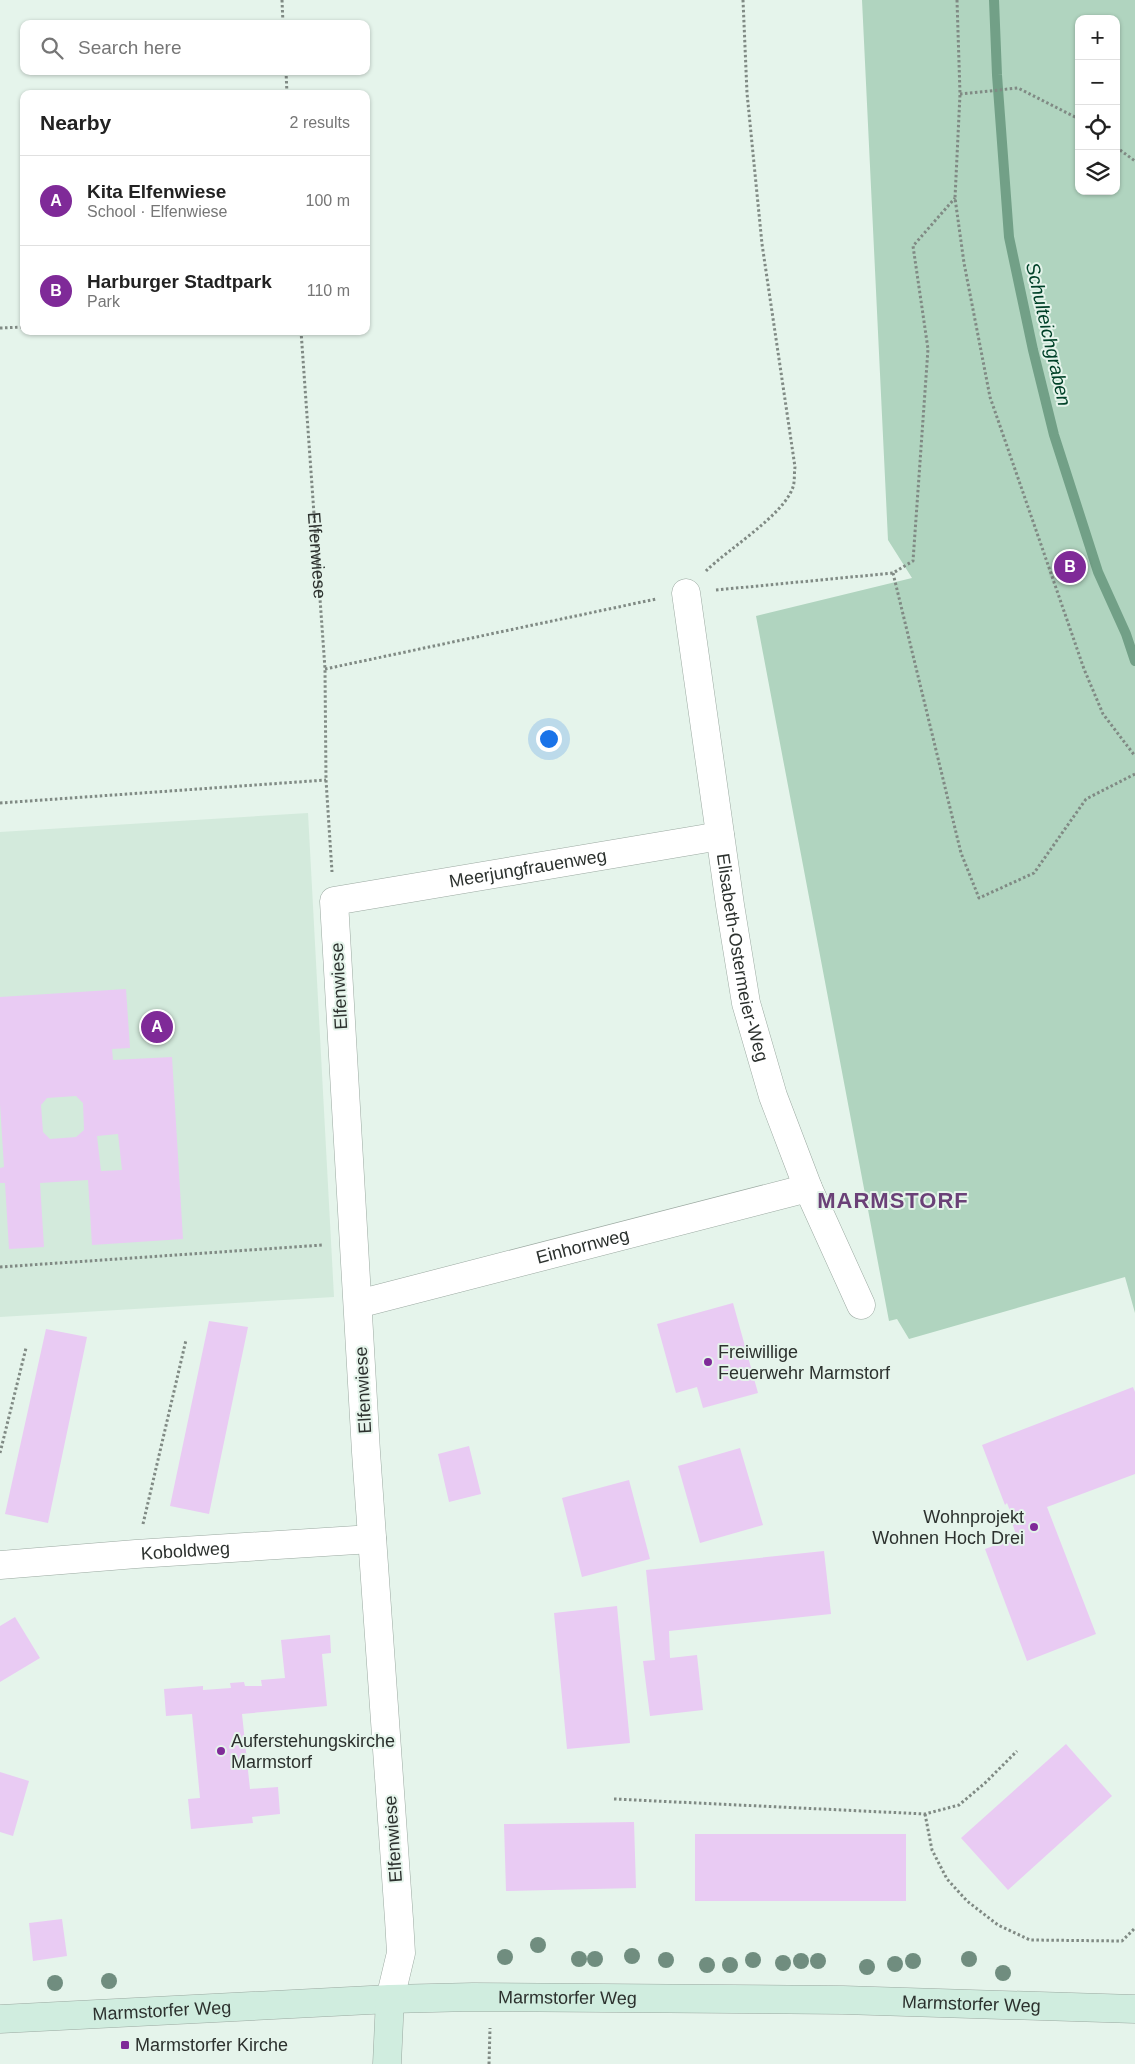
<!DOCTYPE html>
<html lang="en">
<head>
<meta charset="utf-8">
<style>
	body { margin:0; font-family:Helvetica,sans-serif; background:#f6f6f6; color:#222 }
	.controls { position:absolute; right:15px; top:15px; display:grid; overflow:hidden; border-radius:10px; box-shadow:0 1px 4px #0004 }
	.controls button { width:45px; height:45px; display:grid; place-items:center; padding:0; border:0; border-bottom:1px solid #e0e0e0; background:#fff; color:#222; font:25px sans-serif }
	.you { position:absolute; left:548px; top:738px; width:18px; height:18px; margin:-12px; border:4px solid #fff; border-radius:50%; background:#1a73e8; box-shadow:0 0 0 8px #1a73e833 }
	.badge { display:grid; place-items:center; width:32px; height:32px; border-radius:50%; background:#7f2a98; color:#fff; font-size:16px; font-weight:700 }
	.pin { position:absolute; translate:-50% -50%; border:2px solid #fff; box-shadow:0 1px 5px #0006 }
	.list { margin:0; padding:0; list-style:none }
	h2 { display:flex; justify-content:space-between; align-items:center; height:65px; margin:0; padding:0 20px; font-size:21px }
	h2 small { font-size:16px; font-weight:400; color:#767676 }
	.list li { display:grid; grid-template-columns:32px 1fr auto; gap:15px; align-items:center; box-sizing:border-box; height:90px; padding:0 20px; border-top:1px solid #e0e0e0 }
	.list b { display:block; font-size:19px; white-space:nowrap }
	.list p { margin:0; font-size:16px; white-space:nowrap; color:#767676 }
	.list em { font-size:16px; font-style:normal; color:#767676 }
	.icon { flex:none; width:28px; height:28px; fill:none; stroke:currentColor; stroke-width:2; stroke-linecap:round; stroke-linejoin:round }
	.map { position:relative; flex:none; width:1135px; height:2064px; overflow:hidden }
	.search { position:absolute; background:#fff; box-shadow:0 1px 4px #0004; left:20px; top:20px; width:350px; height:55px; display:flex; align-items:center; gap:12px; box-sizing:border-box; padding:0 18px; border-radius:10px; color:#767676; font-size:19px }
	.panel { position:absolute; background:#fff; box-shadow:0 1px 4px #0004; left:20px; top:90px; width:350px; height:245px; border-radius:10px }
	.map>svg:first-child { display:block }
	.built { fill:#d3eadc }
	.green { fill:#b0d4bf; fill-rule:evenodd }
	.lines { fill:none; stroke-linecap:round; stroke-linejoin:round }
	.stream { stroke:#72a087; stroke-width:10 }
	.building { fill:#e9cbf3; fill-rule:evenodd }
	.street-casing { stroke:#9ba9a1; stroke-width:29 }
	.secondary-casing { stroke:#9ba9a1; stroke-width:29 }
	.path { stroke:#808a84; stroke-width:3; stroke-dasharray:2.5 2.5; stroke-linecap:butt }
	.street { stroke:#fff; stroke-width:28 }
	.secondary { stroke:#d0eddf; stroke-width:28 }
	.tree { fill:#708d7f }
	.poi-dot { fill:#7f2a98; stroke:#e5f4eb; stroke-width:2 }
	.labels { text-anchor:middle; stroke-width:4; stroke-linejoin:round; paint-order:stroke }
	.street-label { font-size:18px; fill:#2c312e; stroke:#e5f4eb }
	.poi-label { font-size:18px; fill:#2c312e; stroke:#e5f4eb; text-anchor:start }
	.water-label { font-size:19px; font-style:italic; fill:#004128; stroke:#e5f4eb }
	.district-label { font-size:22px; font-weight:bold; letter-spacing:1px; fill:#6a4077; stroke:#e5f4eb }
</style>
</head>
<body>
<div class="map">
<svg width="1135" height="2064" viewBox="0 0 1135 2064">
	<rect width="100%" height="100%" fill="#e5f4eb"/>
	<path class="built" d="M308,813L334,1297L0,1317V832Z"/>
	<path class="green" d="M862,0H1135V1313L1125,1277L909,1339L897,1319L889,1321L756,616L912,578L888,540ZM1079,19H1116V191H1079Z"/>
	<g class="lines">
		<path class="stream" d="M994,0L997,75L1009,237L1033,350L1054,435L1098,572L1126,634L1135,661"/>
	</g>
	<path class="building" d="M126,989L130,1048L112,1049L113,1060L172,1057L183,1239L92,1245L88,1180L40,1183L44,1247L9,1249L5,1183H0V1168L4,1167L0,1104V997ZM76,1096L83,1103L84,1130L76,1137L50,1139L43,1132L41,1105L47,1098ZM118,1134L122,1170L101,1171L97,1136Z
		M733,1303L758,1393L703,1408L697,1387L676,1393L657,1324Z
		M209,1321L248,1327L209,1514L170,1506Z
		M46,1329L87,1337L48,1523L5,1514Z
		M1133,1387L1135,1392V1474L1047,1507L1096,1634L1027,1661L985,1549L1017,1537L1010,1517L1012,1516L1007,1503L1005,1505L982,1445Z
		M469,1446L481,1494L449,1502L438,1454Z
		M740,1448L763,1525L700,1543L678,1466Z
		M629,1480L650,1559L582,1577L562,1498Z
		M824,1551L831,1614L669,1631L670,1658L697,1655L703,1710L650,1716L643,1661L655,1660L646,1570Z
		M617,1606L630,1743L567,1749L554,1613Z
		M15,1617L40,1658L0,1682V1626Z
		M330,1635L331,1653L322,1654L327,1706L242,1714L250,1789L278,1787L280,1814L252,1817L253,1823L191,1829L188,1799L200,1798L192,1714L166,1716L164,1689L203,1686V1690L231,1688L230,1683L244,1682L245,1686H262L261,1680L285,1678L281,1640Z
		M1066,1744L1112,1796L1008,1890L961,1838Z
		M0,1772L29,1781L13,1836L0,1832Z
		M634,1822L636,1888L506,1891L504,1824Z
		M695,1834H906V1901H695Z
		M62,1919L67,1956L33,1961L29,1923Z"/>
	<g class="lines">
		<defs>
			<g id="street">
				<path id="s2" d="M686,593L730,905L746,1003L773,1096L808,1188L861,1305"/>
				<path id="s3" d="M358,1304L808,1188"/>
				<path id="s4" d="M0,1565L136,1554L372,1539"/>
				<path id="s5" d="M390,1999L401,1953L399,1919L366,1452L334,901L720,836"/>
			</g>
			<g id="secondary">
				<path id="s6" d="M0,2019L390,1999L473,1997L843,2000L1135,2009"/>
				<path d="M387,2064L390,1999"/>
			</g>
		</defs>
		<use href="#street" class="street-casing"/>
		<use href="#secondary" class="secondary-casing"/>
		<g class="path">
			<path d="M282,0L283,24"/>
			<path d="M957,0L960,94L955,198L964,263L990,397L1084,669L1103,714L1135,756"/>
			<path d="M286,71L287,94"/>
			<path d="M960,94L1018,88L1079,119"/>
			<path d="M1116,147L1135,161"/>
			<path d="M0,328L24,327"/>
			<path id="s1" d="M301,331L325,669L326,780L332,872"/>
			<path d="M706,571C728,549 784,515 793,487C795,481 794,473 795,467L762,244L747,93L743,0"/>
			<path d="M893,573L961,853L979,898L1034,873L1086,799L1135,774"/>
			<path d="M716,590L893,573L913,561L928,349L913,246L955,198"/>
			<path d="M325,669L656,599"/>
			<path d="M0,803L326,780"/>
			<path d="M0,1267L323,1245"/>
			<path d="M0,1453L26,1348"/>
			<path d="M143,1524L186,1340"/>
			<path d="M614,1799L925,1814L959,1805L985,1783L1017,1751"/>
			<path d="M925,1814L932,1850L947,1879L967,1901L998,1925L1030,1940L1122,1941L1135,1928"/>
			<path d="M489,2064L490,2028"/>
		</g>
		<use href="#street" class="street"/>
		<use href="#secondary" class="secondary"/>
	</g>
	<g class="tree">
		<circle cx="538" cy="1945" r="8"/>
		<circle cx="632" cy="1956" r="8"/>
		<circle cx="505" cy="1957" r="8"/>
		<circle cx="579" cy="1959" r="8"/>
		<circle cx="595" cy="1959" r="8"/>
		<circle cx="969" cy="1959" r="8"/>
		<circle cx="666" cy="1960" r="8"/>
		<circle cx="753" cy="1960" r="8"/>
		<circle cx="801" cy="1961" r="8"/>
		<circle cx="818" cy="1961" r="8"/>
		<circle cx="913" cy="1961" r="8"/>
		<circle cx="783" cy="1963" r="8"/>
		<circle cx="895" cy="1964" r="8"/>
		<circle cx="707" cy="1965" r="8"/>
		<circle cx="730" cy="1965" r="8"/>
		<circle cx="867" cy="1967" r="8"/>
		<circle cx="1003" cy="1973" r="8"/>
		<circle cx="109" cy="1981" r="8"/>
		<circle cx="55" cy="1983" r="8"/>
	</g>
	<g class="poi-dot">
		<circle cx="708" cy="1362" r="5"/>
		<circle cx="1034" cy="1527" r="5"/>
		<circle cx="221" cy="1751" r="5"/>
		<rect x="120" y="2040" width="10" height="10" rx="2.5"/>
	</g>
	<g class="labels">
		<g class="street-label">
			<text dy="6" stroke="none"><textPath href="#s1" startOffset="225">Elfenwiese</textPath></text>
			<text dy="6" stroke="none"><textPath href="#s5" startOffset="1298">Meerjungfrauenweg</textPath></text>
			<text dy="6" stroke="none"><textPath href="#s2" startOffset="369">Elisabeth-Ostermeier-Weg</textPath></text>
			<text transform="translate(339 986) rotate(-93)" y="6">Elfenwiese</text>
			<text dy="6" stroke="none"><textPath href="#s3" startOffset="232">Einhornweg</textPath></text>
			<text transform="translate(363 1390) rotate(-93)" y="6">Elfenwiese</text>
			<text dy="6" stroke="none"><textPath href="#s4" startOffset="186">Koboldweg</textPath></text>
			<text transform="translate(393 1839) rotate(-94)" y="6">Elfenwiese</text>
			<text dy="6" stroke="none"><textPath href="#s6" startOffset="568">Marmstorfer Weg</textPath></text>
			<text dy="6" stroke="none"><textPath href="#s6" startOffset="972">Marmstorfer Weg</textPath></text>
			<text dy="6" stroke="none"><textPath href="#s6" startOffset="162">Marmstorfer Weg</textPath></text>
		</g>
		<g class="poi-label">
			<text x="718" y="1358">Freiwillige<tspan x="718" dy="21">Feuerwehr Marmstorf</tspan></text>
			<text x="1024" y="1523" text-anchor="end">Wohnprojekt<tspan x="1024" dy="21">Wohnen Hoch Drei</tspan></text>
			<text x="231" y="1747">Auferstehungskirche<tspan x="231" dy="21">Marmstorf</tspan></text>
			<text x="135" y="2051">Marmstorfer Kirche</text>
		</g>
		<g class="water-label">
			<text transform="translate(1049 334) rotate(77)" y="7">Schulteichgraben</text>
		</g>
		<g class="district-label">
			<text x="893" y="1208">MARMSTORF</text>
		</g>
	</g>
</svg>
<div class="controls">
<button>+</button>
<button>−</button>
<button><svg class="icon" aria-label="locate" viewBox="0 0 24 24"><circle cx="12" cy="12" r="6"/><path d="M12 2v4M12 18v4M2 12h4M18 12h4"/></svg></button>
<button><svg class="icon" aria-label="layers" viewBox="0 0 24 24"><path d="M12 4l9 5-9 5-9-5zM3 14l9 5 9-5"/></svg></button>
</div>
<div class="you"></div>
<div class="pin badge" style="left:157px;top:1027px">A</div>
<div class="pin badge" style="left:1070px;top:567px">B</div>
<div class="search"><svg class="icon" aria-label="search" viewBox="0 0 24 24"><circle cx="10" cy="10" r="6"/><path d="M15 15l6 6"/></svg>Search here</div>
<section class="panel">
<h2>Nearby<small>2 results</small></h2>
<ul class="list">
<li><span class="badge">A</span><div><b>Kita Elfenwiese</b><p>School · Elfenwiese</p></div><em>100 m</em></li>
<li><span class="badge">B</span><div><b>Harburger Stadtpark</b><p>Park</p></div><em>110 m</em></li>
</ul>
</section>
</div>
</body>
</html>
